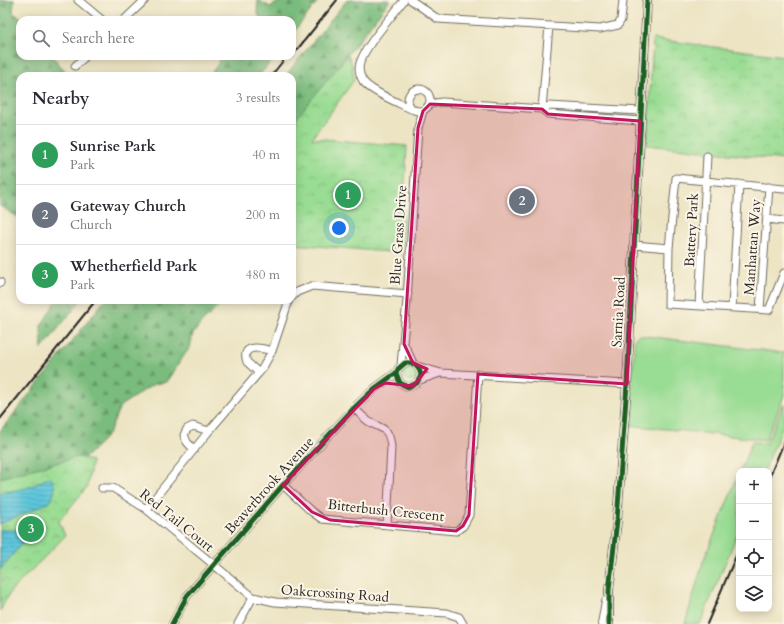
<!DOCTYPE html>
<html lang="en">
<head>
<meta charset="utf-8">
<style>
	body { margin:0; font-family:Cardo,serif; background:#f2f2f3; color:#2b2b33 }
	.controls { position:absolute; right:12px; bottom:12px; display:grid; overflow:hidden; border-radius:8px; box-shadow:0 2px 10px #0003 }
	.controls button { width:36px; height:36px; display:grid; place-items:center; padding:0; border:0; border-bottom:1px solid #e1e1e2; background:#fff; color:#2b2b33; font:20px sans-serif }
	.you { position:absolute; left:339px; top:228px; width:14px; height:14px; margin:-10px; border:3px solid #fff; border-radius:50%; background:#1a73e8; box-shadow:0 0 0 6px #1a73e833 }
	.badge { display:grid; place-items:center; width:26px; height:26px; border-radius:50%; background:#ea580c; color:#fff; font-size:13px; font-weight:700 }
	.pin { position:absolute; translate:-50% -50%; border:2px solid #fff; box-shadow:0 1px 4px #0006 }
	.list { margin:0; padding:0; list-style:none }
	h2 { display:flex; justify-content:space-between; align-items:center; height:52px; margin:0; padding:0 16px; font-size:17px }
	h2 small { font-size:13px; font-weight:400; color:#7c7c81 }
	.list li { display:grid; grid-template-columns:26px 1fr auto; gap:12px; align-items:center; box-sizing:border-box; height:60px; padding:0 16px; border-top:1px solid #e1e1e2 }
	.list b { display:block; font-size:15px; white-space:nowrap }
	.list p { margin:0; font-size:13px; white-space:nowrap; color:#7c7c81 }
	.list em { font-size:13px; font-style:normal; color:#7c7c81 }
	.icon { flex:none; width:22px; height:22px; fill:none; stroke:currentColor; stroke-width:2; stroke-linecap:round; stroke-linejoin:round }
	.map { position:relative; flex:none; width:784px; height:624px; overflow:hidden }
	.search { position:absolute; background:#fff; box-shadow:0 2px 10px #0003; left:16px; top:16px; width:280px; height:44px; display:flex; align-items:center; gap:10px; box-sizing:border-box; padding:0 14px; border-radius:12px; color:#7c7c81; font-size:15px }
	.panel { position:absolute; background:#fff; box-shadow:0 2px 10px #0003; left:16px; top:72px; width:280px; height:232px; border-radius:12px }
	.map>svg:first-child { display:block }
	.grass { fill:#99dc93; stroke:#62845f }
	.forest { fill:url(#forest-firs); stroke:#527454 }
	.park { fill:url(#park-crowns); stroke:#62845f }
	.garden { fill:url(#garden-furrows); stroke:#62845f }
	.water { fill:url(#water-rules); stroke:#457984 }
	.lines { fill:none; stroke-linecap:round; stroke-linejoin:round }
	.minor-casing { stroke:#6f6c60; stroke-width:9 }
	.major-casing { stroke:#6f6c60; stroke-width:10 }
	.minor { stroke:#fff; stroke-width:7 }
	.major { stroke:#fff; stroke-width:8 }
	.rail { stroke:#2b2b2b; stroke-width:2 }
	.cycleway-casing { stroke:#fcf5e5; stroke-width:8 }
	.cycleway { stroke:#1b5e20; stroke-width:5 }
	.marked { fill:#c2185b; fill-opacity:0.2; stroke:#c2185b; stroke-width:3; stroke-linejoin:round }
	.labels { text-anchor:middle; stroke-width:4; stroke-linejoin:round; paint-order:stroke }
	.street-label { font-size:14px; fill:#2b2b2b; stroke:#fcf5e5 }
</style>
</head>
<body>
<div class="map">
<svg width="784" height="624" viewBox="0 0 784 624">
	<defs>
		<pattern id="forest-firs" width="22" height="20" patternUnits="userSpaceOnUse"><rect width="22" height="20" fill="#7abc7d"/><path d="M5 1l3.5 6h-7zM16 11l3.5 6h-7z" fill="#649967"/></pattern>
		<pattern id="park-crowns" width="20" height="18" patternUnits="userSpaceOnUse"><rect width="20" height="18" fill="#99dc93"/><path d="M2 6a3 3 0 1 1 6 0M12 15a3 3 0 1 1 6 0" fill="none" stroke="#84bd7f"/></pattern>
		<pattern id="garden-furrows" width="10" height="10" patternUnits="userSpaceOnUse"><rect width="10" height="10" fill="#99dc93"/><path d="M-1 1l2-2M0 10L10 0M9 11l2-2" fill="none" stroke="#84bd7f"/></pattern>
		<pattern id="water-rules" width="6" height="5" patternUnits="userSpaceOnUse"><rect width="6" height="5" fill="#5fc7dc"/><path d="M0 2.5h6" fill="none" stroke="#4fa2b3"/></pattern>
	</defs>
	<rect width="100%" height="100%" fill="#fcf5e5"/>
	<filter id="ink" filterUnits="userSpaceOnUse"><feTurbulence type="fractalNoise" baseFrequency=".025" numOctaves="2"/><feDisplacementMap in="SourceGraphic" scale="8" xChannelSelector="R" yChannelSelector="G"/><feConvolveMatrix kernelMatrix="1 2 1 2 8 2 1 2 1" color-interpolation-filters="sRGB"/></filter>
	<filter id="wash" filterUnits="userSpaceOnUse"><feTurbulence type="fractalNoise" baseFrequency=".012" numOctaves="4" result="noise"/><feDisplacementMap in="SourceGraphic" scale="16" xChannelSelector="R" yChannelSelector="G"/><feGaussianBlur stdDeviation="0.9" result="paint"/><feColorMatrix in="noise" values="0 0 0 0 0 0 0 0 0 0 0 0 0 0 0 0 0 1.4 0 .05"/><feComposite in="paint" operator="in"/></filter>
	<g filter="url(#wash)">
		<rect width="100%" height="100%" fill="#ece4c3"/>
		<path class="grass" d="M638,335L784,353V396L766,440L629,425L635,338Z
			M784,403V423L764,471H740L752,442L767,443Z
			M739,473V530L700,624H685L703,562Z"/>
		<path class="forest" d="M0,0H14L13,13L25,20H20V56H52L67,73L72,76H20V218L0,206Z
			M258,0L270,7L282,0H319L292,34V20H261L257,11Z
			M347,0H390L292,127V76H285Z
			M221,56H275L259,76H209L218,64Z
			M57,300H81L42,349L41,326Z
			M105,300H226L202,322L193,334L190,347L166,382L154,384L120,406L108,435L84,459L78,457L0,478V431Z"/>
		<path class="park" d="M653,39L784,56V160L647,145Z
			M348,55L352,64L354,80L312,138L407,146L401,253L292,244V123Z
			M78,457L92,461L87,487L59,521L65,536L11,591L0,611V478Z"/>
		<path class="garden" d="M403 374a7 7 0 1 1 14 0a7 7 0 1 1-14 0Z"/>
		<path class="water" d="M50,477C57,487 55,492 50,502L0,524V493L27,488Z
			M0,530H22L28,536L0,570Z"/>
	</g>
	<g filter="url(#ink)">
		<g class="lines">
			<defs>
				<path id="minor" d="M78,0L102,20
					M404,0C392,17 366,44 360,63C358,69 360,76 363,81C371,92 399,103 411,109
					M411,0L438,19L600,29L618,25L621,20L623,0
					M124,20L145,0
					M75,66L86,56
					M408 100a11 11 0 1 1 22 0a11 11 0 1 1-22 0Z
					M430,104L442,102L542,109L549,106L641,111
					M542,109L548,114L640,121
					M542,109L549,26
					M784,189L676,178L669,248L668,304L769,310L784,273
					M767,219L784,221
					M634,245L669,248
					M0,282V283
					M292,297L297,292L312,286L408,294
					M699,305L707,156
					M732,307L739,184
					M760,309L769,187
					M404,344L413,363
					M401,365L407,300L418,128L423,111
					M417,366L441,373L627,384
					M259,373L247,362C240,343 262,348 272,351
					M420,380L440,373
					M354,408C358,412 363,417 368,421C382,430 389,426 391,447L387,525
					M194,450L187,442L184,435L187,429L193,426L209,431
					M283,485L312,512L322,519L456,531L463,526L469,515L478,374
					M102,488H113L146,509L253,597L275,602L447,613L459,617L463,624
					M146,509L209,431L262,369L272,351L289,300
					M172,624L187,596L283,485L354,408L374,389L396,373L398,369L405,363C414,362 419,366 421,375L417,383L408,387L400,383L396,373
					M238,624L253,597"/>
				<path id="major" d="M602,624L606,601
					M609,624V590L617,520L627,384L647,0"/>
			</defs>
			<use href="#minor" class="minor-casing"/>
			<use href="#major" class="major-casing"/>
			<use href="#minor" class="minor"/>
			<use href="#major" class="major"/>
			<path class="rail" d="M292,56L337,0
				M271,76L287,56
				M0,419L96,300
				M769,478L784,442
				M707,624L739,549"/>
			<defs>
				<path id="cycleway" d="M172,624L187,596L283,485L354,408L374,389L396,373L398,369L405,363C414,362 419,366 421,375L417,383L408,387L400,383L396,373
					M609,624V590L617,520L627,384L647,0"/>
			</defs>
			<use href="#cycleway" class="cycleway-casing"/>
			<use href="#cycleway" class="cycleway"/>
		</g>
	</g>
	<path class="marked" d="M430,104L542,109L548,114L640,121L627,384L478,374L469,515L463,526L456,531L330,520L312,512L283,485L374,389L385,383L413,386L427,369L413,363L404,344L418,128L423,111Z"/>
	<g class="labels">
		<g class="street-label">
			<text transform="translate(691 230) rotate(-87)" y="5">Battery Park</text>
			<text transform="translate(398 235) rotate(-86)" y="5">Blue Grass Drive</text>
			<text transform="translate(752 247) rotate(-86)" y="5">Manhattan Way</text>
			<text transform="translate(618 312) rotate(-87)" y="5">Sarnia Road</text>
			<text transform="translate(269 485) rotate(-48)" y="5">Beaverbrook Avenue</text>
			<text transform="translate(386 510) rotate(6)" y="5">Bitterbush Crescent</text>
			<text transform="translate(177 520) rotate(39)" y="5">Red Tail Court</text>
			<text transform="translate(335 593) rotate(4)" y="5">Oakcrossing Road</text>
		</g>
	</g>
</svg>
<div class="controls">
<button>+</button>
<button>−</button>
<button><svg class="icon" aria-label="locate" viewBox="0 0 24 24"><circle cx="12" cy="12" r="6"/><path d="M12 2v4M12 18v4M2 12h4M18 12h4"/></svg></button>
<button><svg class="icon" aria-label="layers" viewBox="0 0 24 24"><path d="M12 4l9 5-9 5-9-5zM3 14l9 5 9-5"/></svg></button>
</div>
<div class="you"></div>
<div class="pin badge" style="left:348px;top:195px;background:#2e9e5b">1</div>
<div class="pin badge" style="left:522px;top:201px;background:#6b7280">2</div>
<div class="pin badge" style="left:31px;top:529px;background:#2e9e5b">3</div>
<div class="search"><svg class="icon" aria-label="search" viewBox="0 0 24 24"><circle cx="10" cy="10" r="6"/><path d="M15 15l6 6"/></svg>Search here</div>
<section class="panel">
<h2>Nearby<small>3 results</small></h2>
<ul class="list">
<li><span class="badge" style="background:#2e9e5b">1</span><div><b>Sunrise Park</b><p>Park</p></div><em>40 m</em></li>
<li><span class="badge" style="background:#6b7280">2</span><div><b>Gateway Church</b><p>Church</p></div><em>200 m</em></li>
<li><span class="badge" style="background:#2e9e5b">3</span><div><b>Whetherfield Park</b><p>Park</p></div><em>480 m</em></li>
</ul>
</section>
</div>
</body>
</html>
